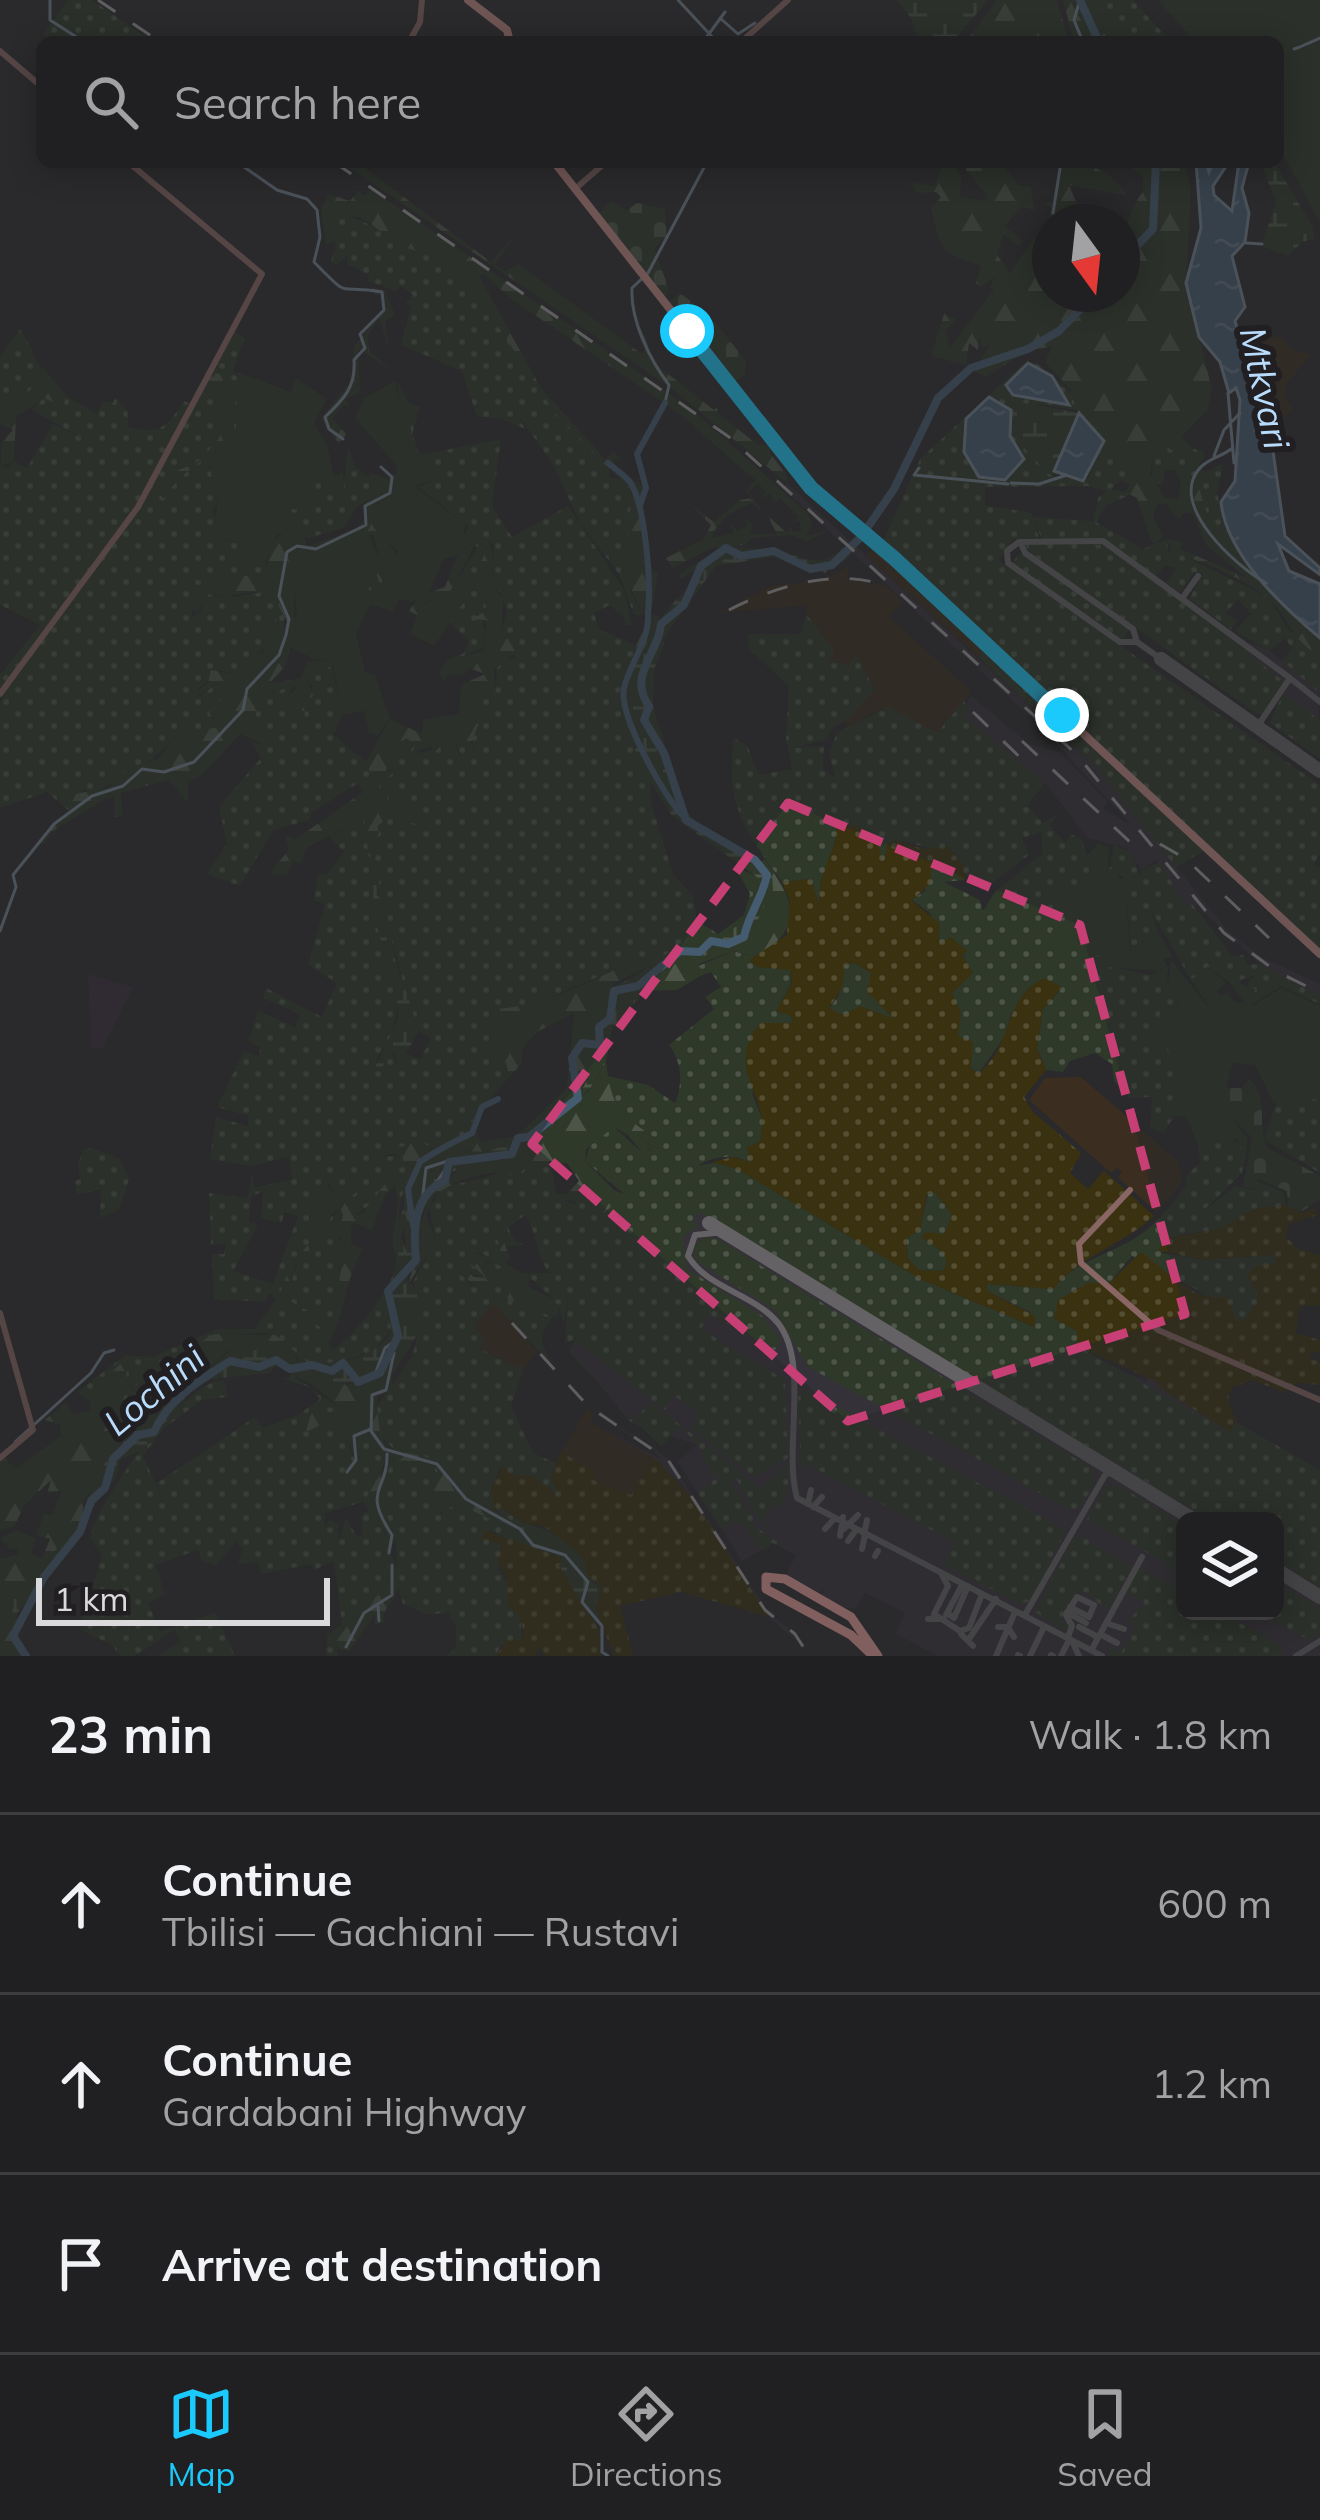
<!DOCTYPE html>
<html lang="en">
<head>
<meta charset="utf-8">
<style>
	body { margin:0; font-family:Mulish,sans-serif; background:#28272a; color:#f1f3f6 }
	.controls { position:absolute; right:36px; bottom:36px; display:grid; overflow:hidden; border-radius:18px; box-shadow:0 6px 30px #0003 }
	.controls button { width:108px; height:108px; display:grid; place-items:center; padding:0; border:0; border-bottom:3px solid #3d3d3f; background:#201f21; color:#f1f3f6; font:60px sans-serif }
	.compass { position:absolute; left:1032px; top:204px; width:108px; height:108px; border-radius:50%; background:#201f21; box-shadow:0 6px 30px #0003; rotate:165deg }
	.scale { position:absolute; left:36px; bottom:30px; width:294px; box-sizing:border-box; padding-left:12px; border:6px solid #dad9db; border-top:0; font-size:33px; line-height:42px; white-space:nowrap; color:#dad9db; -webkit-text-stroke:9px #211f22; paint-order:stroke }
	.stop { position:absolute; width:36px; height:36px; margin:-27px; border:9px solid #1acafc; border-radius:50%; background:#fff }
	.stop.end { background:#1acafc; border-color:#fff; box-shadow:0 3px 12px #0008 }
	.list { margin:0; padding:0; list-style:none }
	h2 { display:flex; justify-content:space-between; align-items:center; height:156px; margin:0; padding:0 48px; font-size:51px }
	h2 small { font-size:39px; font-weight:400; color:#a2a2a5 }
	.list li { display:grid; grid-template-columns:78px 1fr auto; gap:36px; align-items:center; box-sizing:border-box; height:180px; padding:0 48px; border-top:3px solid #3d3d3f }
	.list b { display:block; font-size:45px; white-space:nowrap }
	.list p { margin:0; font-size:39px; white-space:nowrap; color:#a2a2a5 }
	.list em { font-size:39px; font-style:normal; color:#a2a2a5 }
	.icon { flex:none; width:66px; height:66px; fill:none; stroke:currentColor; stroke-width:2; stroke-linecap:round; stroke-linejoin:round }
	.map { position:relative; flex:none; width:1320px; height:1656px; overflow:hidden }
	.search { position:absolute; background:#201f21; box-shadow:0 6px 30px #0003; left:36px; right:36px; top:36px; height:132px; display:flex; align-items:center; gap:30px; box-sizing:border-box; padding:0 42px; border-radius:18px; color:#a2a2a5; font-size:45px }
	.sheet { height:696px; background:#201f21 }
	nav { display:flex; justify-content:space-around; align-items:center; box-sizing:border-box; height:168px; border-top:3px solid #3d3d3f; background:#201f21; font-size:33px; color:#a2a2a5 }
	nav a { display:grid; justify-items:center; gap:6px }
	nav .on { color:#1acafc }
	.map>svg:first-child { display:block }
	.built { fill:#353139; fill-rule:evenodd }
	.industrial { fill:#3b2e20 }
	.education { fill:#382c3a }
	.grass { fill:url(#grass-dots); fill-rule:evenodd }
	.forest { fill:url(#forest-firs); fill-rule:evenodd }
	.wetland { fill:url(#wetland-marsh) }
	.sand { fill:url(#sand-dots); fill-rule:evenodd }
	.cemetery { fill:url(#cemetery-stones) }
	.green { fill:#2e3929 }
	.water { fill:url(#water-ripples); stroke:#728190; stroke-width:3 }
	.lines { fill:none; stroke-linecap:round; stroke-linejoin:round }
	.stream { stroke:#728190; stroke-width:3 }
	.canal { stroke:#455b70; stroke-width:6 }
	.river { stroke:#455b70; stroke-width:8 }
	.taxiway { stroke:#646265; stroke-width:6 }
	.runway { stroke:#646265; stroke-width:14 }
	.tertiary { stroke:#896664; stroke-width:6 }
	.secondary { stroke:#c08784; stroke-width:8 }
	.primary { stroke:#eaa19d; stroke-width:9 }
	.rail { stroke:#9d9c9e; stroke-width:3; stroke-dasharray:21 21; stroke-linecap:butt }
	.route { stroke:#1acafc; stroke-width:15 }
	.marked { fill:none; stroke:#c73f75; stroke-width:9; stroke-dasharray:24 15; stroke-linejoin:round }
	.labels { text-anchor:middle; stroke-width:12; stroke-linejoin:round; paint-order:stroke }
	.water-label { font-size:36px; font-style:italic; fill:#b9dcfd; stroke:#211f22 }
</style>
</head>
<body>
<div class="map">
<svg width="1320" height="1656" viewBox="0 0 1320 1656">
	<defs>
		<pattern id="grass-dots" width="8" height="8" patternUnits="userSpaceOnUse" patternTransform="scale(3)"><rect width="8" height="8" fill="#2e3929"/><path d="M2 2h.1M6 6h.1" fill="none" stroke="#4c5547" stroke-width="1.8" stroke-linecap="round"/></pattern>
		<pattern id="forest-firs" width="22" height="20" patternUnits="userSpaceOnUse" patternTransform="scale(3)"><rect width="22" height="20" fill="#2e3929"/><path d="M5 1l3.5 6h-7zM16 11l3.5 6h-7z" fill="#4c5547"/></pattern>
		<pattern id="wetland-marsh" width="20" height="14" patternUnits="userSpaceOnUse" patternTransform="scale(3)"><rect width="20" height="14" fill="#2e3929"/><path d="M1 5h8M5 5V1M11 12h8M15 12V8" fill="none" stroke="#4c5547"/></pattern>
		<pattern id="sand-dots" width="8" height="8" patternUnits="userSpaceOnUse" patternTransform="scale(3)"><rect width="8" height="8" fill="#393110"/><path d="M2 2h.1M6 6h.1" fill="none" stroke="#554e32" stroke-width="1.8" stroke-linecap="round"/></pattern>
		<pattern id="cemetery-stones" width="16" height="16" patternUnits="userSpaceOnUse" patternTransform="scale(3)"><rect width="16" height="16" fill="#2e3929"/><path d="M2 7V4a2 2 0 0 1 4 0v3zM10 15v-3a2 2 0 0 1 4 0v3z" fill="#4c5547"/></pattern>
		<pattern id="water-ripples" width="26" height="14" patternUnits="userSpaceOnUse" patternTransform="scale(3)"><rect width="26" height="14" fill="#455b70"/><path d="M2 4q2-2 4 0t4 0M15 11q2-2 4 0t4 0" fill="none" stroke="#5f7284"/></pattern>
	</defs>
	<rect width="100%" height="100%" fill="#2a292c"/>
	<path class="built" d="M787,483L1097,768L1228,931L1262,957L1320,984V996L1262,966L1197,906L1184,904L1156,860L1141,870L1126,848L1088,838L1045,783L980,735L964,716L970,695L1029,744L1059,752L1108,802L1103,808L1132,826L1042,728L782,488Z
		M1250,642L1270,651L1320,693L1319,722L1279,690L1284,682L1244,651Z
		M684,1173L1145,1381L1148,1377L1320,1482V1656H938L896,1634L905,1613L865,1593L856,1609L845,1608L822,1595L824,1587L820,1593L786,1575L796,1555L773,1543L742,1561L677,1461L697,1445L631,1423L571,1350L577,1342L572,1338L638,1234ZM1185,1521H1275V1611H1185Z
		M587,1408L655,1448L671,1462L767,1611L794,1632L809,1652L764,1613L683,1486L653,1458L589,1421L661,1459L654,1451Z"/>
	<path class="industrial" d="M1252,333L1283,338L1291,349L1311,355L1288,382L1284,394L1293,409L1271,432L1254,386L1259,375Z
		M873,550L894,560L987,647L978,657L865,554Z
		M851,565L846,579L886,586L903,602L889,617L972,692L937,733L881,708L848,728L843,722L875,689L854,656L850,666L829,660L833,649L806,614V605L718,613L771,586L824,580Z
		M1081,1077L1179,1162L1182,1183L1157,1212L1118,1178L1122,1172L1116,1168L1111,1173L1029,1100L1045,1078Z
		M493,1301L537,1352L523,1370L477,1347L474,1327Z
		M587,1408L594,1414L590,1422L653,1458L631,1495L593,1480L596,1472L561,1452Z"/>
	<path class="education" d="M88,974L133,987L102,1049L91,1047Z"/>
	<path class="grass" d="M68,0H92L153,42H57L43,34Z
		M1089,0H1133L1171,42H1124Z
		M338,212C368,222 395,238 425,252C445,262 449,281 471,285L556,413L609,465V477L626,481C649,523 601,561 645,615H634L619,574L580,523L553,464L518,415L525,429L500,418L477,417L462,371L401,345L411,307L406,303L413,295L401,286L396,291L368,281L369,275L347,264L348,255L336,265L331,261L336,246L329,217Z
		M21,329L42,370C33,392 23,401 0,402V356Z
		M235,332L245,338L233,370L239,380L256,388L246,405L238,403L236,436L208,460L218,499L213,512L226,540L240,542L241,562L266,561L265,573L205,581L212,586L199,590L191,617L200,613L207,594L229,598L267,591C287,603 288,626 278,644L271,628L264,631L270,644L247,662L243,676L219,670L195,692L199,696L217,684L230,691L212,719L220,723L218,727L201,731L186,725C158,759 130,778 89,793L85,789L68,810L47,792L0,808V703L8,682L140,506Z
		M1034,362C1071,386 1111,437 1142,474L1135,486L1120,481L1111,489L1132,494L1106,505L1096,522L1143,549L1167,539L1170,561L1177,553L1268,597L1288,629L1320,655V693L1282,661L1292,649L1285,638L1269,651L1235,631L1251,614L1238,599L1226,613L1237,621L1244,613L1231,629L1189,599L1203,573L1194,572L1180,593L1166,583L1176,568L1165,565L1156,576L1100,539H1042L1033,519L1039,538L1014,539L998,560L1320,785V853L1314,864L1320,868V952L882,544L920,459L1024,363ZM990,397L1010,410L1009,433L1016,444L976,466L964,450L969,415ZM1039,404L1076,410L1102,436L1088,479L1052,476L1025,444ZM1087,486L1106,491L1098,498L1093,521L1032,517V513L985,505V487Z
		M65,395L97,414L103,401L113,403L115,397L127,410L129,427C160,435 167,427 184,401L194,405L131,513L0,690V675L40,625L0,605V465L7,468L14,461L27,468L53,424L86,441L31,409L44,398L64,406Z
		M501,439L492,506L512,537L568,506L623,588L632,625H624L625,619L610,605L594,613L599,629L637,646L619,693L639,763L650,779L651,803L673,874L693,896L697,921L718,934L744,915L750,894L735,866L757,877L758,900L730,933L686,941L664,959L649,955L497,1020L489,1058L506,1063L508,1071L470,1126L453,1116L476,1143L473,1147L454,1136L434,1149L420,1142L383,1157L401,1155L405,1164L419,1167C416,1178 409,1182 404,1191C395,1208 400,1245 398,1264C395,1294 379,1289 392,1329L373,1352L324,1366L309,1363L266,1333L215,1334L149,1368L122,1405L123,1362L94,1391V1404L77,1392L126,1355L152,1357L217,1329H255L276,1299L269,1293L265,1302L214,1299L212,1254H224L226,1244L211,1245L209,1193L248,1198L252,1171L254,1188L292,1179L289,1157L251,1166L210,1159L216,1117L248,1126V1116L217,1107L244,1051L258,1056L261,1048L248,1041L258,1011L295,1027L300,1014L263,998L266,988L322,1017L337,983L308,965L325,904L314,900L318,874L326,875L344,852L330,837L365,817L372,842L377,826L392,816L428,828L394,797V790L391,803L377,797L380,785L399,767L384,772L394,747L407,737L417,745L411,754L428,751L448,738L449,748L461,755L453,738L465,730L479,767L471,737L482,694L496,686L497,665L515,657L502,629L507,611L501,593L492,587L494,546L418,487L439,478L430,474L420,455ZM374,875L411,1012L419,1031L431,1038L420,1060L406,1053L397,1062L391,1051L384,1065L376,1060L392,1035L398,1006L376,922ZM356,1177L361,1185L345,1202L355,1215L376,1201L391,1177C402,1200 397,1210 393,1233C391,1243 396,1251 396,1261C396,1286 352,1339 332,1350L323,1328L301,1317L280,1294L293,1261L302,1255L290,1279L291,1302L328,1321L337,1310L342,1275L328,1253L347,1246L339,1238L342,1210L328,1219L309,1217L319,1201L324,1204L328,1182L337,1197ZM263,1191L261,1218L282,1223L284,1212L298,1216L273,1284L233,1271L258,1225L249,1222L251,1197Z
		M1164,446L1203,450L1205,457L1198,464L1205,472L1223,464L1217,493L1225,528L1221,533L1211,527L1198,485L1181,483L1176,471L1165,469L1163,484L1152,483L1153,452Z
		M348,448L356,467L383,490L355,509L344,528L308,538L290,527L291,509L316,510L315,477L328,475L343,491Z
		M1032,543L1105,545L1249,645L1245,651L1285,682L1264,714H1257L1027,551L1026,544Z
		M479,544L490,552L480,565L488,604L482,614L485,646L453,661L447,660L463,654L469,641L449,622L476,585L461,574Z
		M1020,553L1129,630L1123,640L1012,563Z
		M806,614L834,650L829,660L849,666L855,655L875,689L848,719L832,728L827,739L794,748L824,746L823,769L835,778L829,753L837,733L887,707L937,733L964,701L969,708L964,716L1045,783L1027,805L1043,823L1056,815L1050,826L1065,843L1071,834L1082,840L1091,868L1088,886L1056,903L1069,922L1052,931L1061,945L1093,922L1094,954L1108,958L1113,967L1152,975L1168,966L1167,983L1180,1004L1163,1017L1154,1039L1168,1047L1176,1091L1169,1108L1174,1116L1164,1133L1150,1128L1152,1097L1130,1098L1114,1081L1112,1064L1095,1053L1070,1061L1063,1072L1046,1070L1037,1048L1043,1009L1062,988L1045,978L1011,1013L1005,1036L978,1074C953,1056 960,1019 952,993L973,973L962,954L966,952L951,942L940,946L930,913L912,900L925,891L928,871L938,863L965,880L944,882L980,900L983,911L995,892L1042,854V832L1022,838L1029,855L984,889L965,875L957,855L902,841L888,844L884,863C867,844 868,819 836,827C837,856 816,869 820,908L811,879L782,882C744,829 725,806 734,738L747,745L759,775L792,769L786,739L789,686L749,649L748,634H801Z
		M987,647L1205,850L1176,867L1097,768L978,657Z
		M322,663L332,668L342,715L334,735L366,762L371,775L311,813L310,820L273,830L240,886L207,874L227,843L219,807L261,758L252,743L268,744V736L255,720L256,708L275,691L294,685L284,702L295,712L292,708L307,698L313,686L305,678L308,666Z
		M1283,693L1320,720V759L1270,723Z
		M1114,845L1130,852L1142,879L1141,870L1160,862L1184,903L1193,905L1232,956L1243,955L1248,965L1260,964L1320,996V1004L1280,986L1252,1005L1248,983L1254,976L1230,983L1208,967L1191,980L1150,908L1159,934L1142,941V950L1131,952L1126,890L1138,884L1109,870Z
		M733,951L755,957L750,961L758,967L790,969L791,983L777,1011L791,1016L793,1023L752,1093L765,1126L759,1142L747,1147L751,1163C734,1153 713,1156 698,1166L717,1162L737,1169L920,1279L1034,1327L1030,1312L987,1291L986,1284L1053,1289C1076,1259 1114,1254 1143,1233C1162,1218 1171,1204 1187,1184L1186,1176L1200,1162L1198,1145L1223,1134L1247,1149L1242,1173L1196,1218L1235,1186L1254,1190L1257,1181L1284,1193L1285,1205L1253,1209L1220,1229L1183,1234L1161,1253L1202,1260L1275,1255L1277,1262L1255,1285L1259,1296L1247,1319L1237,1322C1211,1291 1169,1277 1132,1256L1108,1284L1078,1288L1059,1300L1055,1319L1077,1331V1346L1229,1432L1236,1422L1320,1470V1587L1275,1560V1521H1212L698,1212L693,1219L698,1227L683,1236L687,1269L762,1316L781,1341L775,1350L709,1314L701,1329L785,1380L788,1458L754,1476L690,1429L699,1413L673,1395L665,1410L577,1342L572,1351L606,1391L569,1352L575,1340L565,1343L568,1296L564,1324L559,1306L538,1295L536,1291L554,1299L530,1278L482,1267L479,1263L501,1264L479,1252L467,1260L486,1278L458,1269L470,1285L505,1286L504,1296L553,1317C536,1335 542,1346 553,1366L493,1302L474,1326L485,1341L478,1348L523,1370L511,1406L533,1453L556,1463L551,1478L563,1500L500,1468L491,1489L500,1507L523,1523L528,1548L489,1530V1538L501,1543L499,1570C511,1582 526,1626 520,1641L500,1646L496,1656H447L456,1647V1626L448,1612L429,1615L403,1604C394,1581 399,1560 395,1538C393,1525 391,1531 385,1521C373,1497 382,1475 397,1457L434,1465L440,1473L430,1510L441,1514L456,1503L508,1527L503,1514L470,1496L437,1461L401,1456L377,1433V1406L412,1357L423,1312L413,1282L436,1240L429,1207L444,1187L551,1161L556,1196L575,1205L580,1185L602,1206L619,1200L623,1193L585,1161L591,1143L614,1127L645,1155L650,1150L644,1142L660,1149L655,1137C626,1129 610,1105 608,1076L648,1085L675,1103C683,1085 682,1061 669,1045L714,1009L705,997L721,987L711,972L700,976L696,967ZM525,1215C539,1236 536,1259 550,1273H523L505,1263L498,1238L508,1247L524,1244L516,1243L508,1228Z
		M854,963L871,973L873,997L895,1020L868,1009L843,1015L829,1009L839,995L845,965Z
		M1278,1098H1284L1292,1113L1305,1100L1320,1098V1173L1264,1139Z
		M91,1148L119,1158L129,1179L119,1210L100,1218L101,1189L77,1195L75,1181L80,1179L78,1163L84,1149Z
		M935,1192L952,1215L945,1234L921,1237L944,1253L947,1263L943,1271L919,1270L908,1259L906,1239L920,1230L928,1194Z
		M703,1238H716L1093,1469L1095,1482L1081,1506L1071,1510L808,1367L776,1311L696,1261L694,1247Z
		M292,1375L343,1410L334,1416L328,1413L320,1423L344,1433L354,1460L361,1459L358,1436L370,1434L386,1456L377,1485L363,1502L325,1513L324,1527L330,1520L338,1524L339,1542L346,1517L355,1534L363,1537L361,1516L372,1508L387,1538L389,1587L336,1642L338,1656H326L327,1635L342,1624L334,1561L314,1570L312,1564L261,1574L257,1562L238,1564L243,1548L236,1542L216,1566L202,1561L198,1550L155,1565L165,1594L148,1603L160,1631L215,1613L235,1656H159L181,1641L174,1630L135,1656H120L112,1645L79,1629L102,1556L90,1538C99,1497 187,1378 224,1380L228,1397L202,1400L163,1429L143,1456L165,1504L157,1483L255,1417L263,1428L298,1415L320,1399L310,1387L284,1379Z
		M803,1389L1066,1530L1030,1601L1020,1604L944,1564L954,1542L805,1463L801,1469L798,1397Z
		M616,1403L631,1422L651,1403L728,1461L732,1473V1464L759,1489L788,1465V1491L779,1507L772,1504L763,1521L769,1525L766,1531L736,1478L731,1482L747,1507L743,1515L751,1510L754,1523L749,1522L794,1554L773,1543L762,1551L743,1523L733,1525L742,1515L723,1531L698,1493L715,1479L726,1480L713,1476L698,1444L680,1427L661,1446Z
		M1118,1485L1185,1526V1573L1087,1520L1107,1486Z
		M1081,1536L1132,1567L1108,1611L1086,1592L1076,1594L1060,1621L1069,1626L1066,1631L1035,1612L1074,1538Z
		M1138,1567L1185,1593V1611H1218L1280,1645L1283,1656H1113L1108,1653L1110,1648L1121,1653L1136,1627L1128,1621L1145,1603L1124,1591Z
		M1275,1581L1320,1609V1633L1311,1641L1255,1611H1275Z"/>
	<path class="forest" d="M997,0H1057L1069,42H966Z
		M1063,0H1089L1124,42H1074Z
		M348,162H357L491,262L514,236L495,265L505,271L518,264L642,354L646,349L633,305L654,363L714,410L718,406L717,413L757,444L767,445L760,428L775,447L769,452L786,474L787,483L671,388L346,165Z
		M969,162H1000L1019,186L1031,187L1034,210L1022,207L1005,226L1023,241L1019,246L1003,234L997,255L1010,273L1050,216L1051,206L1042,205L1056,199L1059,162C1088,162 1111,170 1127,195L1069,185L1077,204L1068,205L1056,217L1070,222H1050V294H1122C1122,262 1121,218 1143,192V177L1124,162H1184L1191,189L1186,283L1212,390L1207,410L1181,437L1196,453L1192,460L1164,446L1153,453L1150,474L1165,498L1178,499L1181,483L1198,485L1211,527L1219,533L1225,528L1296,618L1320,638V655C1294,643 1290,621 1271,601C1251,581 1204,562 1177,554L1171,562L1166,559L1171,547L1167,539L1183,542L1181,549L1247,578L1205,544L1194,515L1186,512L1179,519L1166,504H1157L1153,516L1163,537L1155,544L1151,540L1137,498L1125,492L1141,473L1075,406L1071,390L1045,362L1052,347L1027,350L987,377L974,371L990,344L982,347L979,336L978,350L969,343L966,365L931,356L944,314L956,319L946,330L950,347L994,290L990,287L995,277L981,287L976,283L981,266C937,250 943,254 931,208L941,197L936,192L917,193L910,182L935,186L942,166L953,165L961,177L960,197L986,201L987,195L966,170Z
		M371,189L689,407L806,512L812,522L807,536L827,531L806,542L793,535L752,538L745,545L712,548L673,568L666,558L704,539L711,525L688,503L714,522L740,500L752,498L746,491L755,480L680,414L510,298L484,274L479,276L541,388L605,459L613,451L621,459L613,460L620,472L646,487L641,532L652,570L658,573L651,614L660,617L644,650L636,646L651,614L642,612L624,575L632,491L555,413L471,285H458L432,256L401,246L361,217L330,216L334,240L326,245L321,210L329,194L350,201L358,191L365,195ZM758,483L766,492L759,501L770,493L774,502L780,498L799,517L792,523L800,521L801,531L793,532L791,526L787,533L767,515L777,534H750L753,527L747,518V526L737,531L730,522L734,533L712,538C715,522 736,508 753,503L763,513L749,492Z
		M371,288L385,291L395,315L385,321L389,348L379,319L368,335L369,351L398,375L358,348L360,392L346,399L350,407L343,405L332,419L346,434L339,444L321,419L352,379L354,347L386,306L385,295H375Z
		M43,367L65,395L64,407L44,398L16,417L14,461L1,466V443L13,430L0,424V402C25,401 34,390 43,367Z
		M216,373L251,387L250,394L239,393L233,411L235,432C211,458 183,468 163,499L159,489C177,462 185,473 202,458C207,453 216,441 222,435L213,411L225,395L209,385Z
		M398,382L408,402L420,407L412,435L429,474L440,478L414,486L417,466L399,476L401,488L374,506L373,526C392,539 397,563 412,573L397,568L380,584L373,575L369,583L373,592L365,588L363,578L381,563L373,535H360L294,573V634L286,665L269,684L301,678L307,661L332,660V668L317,663L305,674L313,696L293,708L304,706L306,727L303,731L284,701L297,687L274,691L256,708L255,720L268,736V746L240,734L202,775L188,782V802L168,780L121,793L123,817H115L114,797L107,798L54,830L44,844L37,842L66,814L76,794L109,787L128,769L158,759L186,724L201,731L218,727L209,713L230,691L217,684L194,697L195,692L208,683L211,670L243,676L250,653L260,654L270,644L263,631L276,619L277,643L287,622L274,596L264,591L232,595L225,608L221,595L208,594L193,620L196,611L188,608L201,588L211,585L195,579L197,574L221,579L265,573L271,543L290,527L303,531L307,547L356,529L366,517L362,506L382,490L371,484L369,473L388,479L397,473V464L417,456L410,428L417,413L399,402Z
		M471,526C500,550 492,549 492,587L503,598L502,629L516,653L494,670L496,690L483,694V713L471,743L484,770L469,751L465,731L453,738L460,758L450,752L448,738L435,752L431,746L411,754L416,745L406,738L394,747L385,773L399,766L380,785L377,797L390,803L387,793L395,790L394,797L434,819L433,829L392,816L377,826L379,833L368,850L364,818L306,848L301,863L294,862L287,874L274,875L271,871L289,850L285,835L296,839L363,792L357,782L371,775L366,762L390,719L422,734L423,720L459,714L461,685L485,674L469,668L464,675L450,674L444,681L439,673L447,660L484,651L486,620L473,619L488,609L477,591V570L488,548L474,546L451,591L425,603L419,616L409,611L419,596L445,587L456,559L468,547L462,537Z
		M765,859C795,901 806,928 755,957L733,951L699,964L700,976L677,990L643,991L665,967L746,940L773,889L760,863Z
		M649,955L664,959L614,983L596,1028L599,1063L581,1091L527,1136L487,1152L453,1151L421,1175L406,1252L403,1191L419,1167L405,1165L401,1155L381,1153L420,1141L434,1149L454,1135L474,1147L453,1117L459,1114L470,1125L508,1071L506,1063L488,1058L494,1009C549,1007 599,975 649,955ZM574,1013L567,1088L517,1136L481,1142L475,1127L484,1105L522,1063V1049L537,1032Z
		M606,1061C612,1115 623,1115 664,1144L660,1149L645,1142L651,1154L644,1155L628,1135L614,1127L586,1149L585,1161L614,1190L628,1196L627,1201L618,1200L604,1213L580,1185L583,1202L552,1198L550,1193L567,1194L579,1181L567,1163L525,1168L516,1177C495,1165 447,1182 433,1198L426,1215L436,1241L409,1283L427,1200L469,1159L503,1160L590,1090Z
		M391,1176L395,1186L385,1195L372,1230L354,1223L351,1227V1243L363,1249C344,1279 346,1315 328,1345L323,1328L291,1311L280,1294L290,1266L308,1245L312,1261L294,1265L291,1302L328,1321L337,1310L341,1269L327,1257L336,1242L346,1245L338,1233L343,1215L341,1210L331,1214L328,1231L321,1237L309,1224L317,1193L324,1203V1180L336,1196L357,1177L361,1188L345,1202L355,1215L363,1213Z
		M502,1236L510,1259L501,1266L486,1261L482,1267L530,1278L528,1286L559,1305L558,1318L504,1297V1286L480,1288L459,1274V1265L474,1277L486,1278L467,1260L469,1251L504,1263L497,1238Z
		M215,1334L275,1335L309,1363H298L299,1358C278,1342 272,1351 250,1352C242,1352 236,1349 228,1351L208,1369L179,1379L153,1425L120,1443L84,1502L80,1530L60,1543L34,1585L14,1599L10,1629L22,1645L23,1656H0V1559L19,1555L18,1549H10L0,1538L16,1531L36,1538L31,1553L42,1559L50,1539L36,1535L44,1514L52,1515L62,1491L47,1494L51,1480L24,1506L14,1527L0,1530V1461L4,1458L16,1469L61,1436L60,1424L45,1420L66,1402L73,1414L89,1411L94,1391L122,1362L127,1369L123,1403L149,1368Z
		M344,1379L345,1385L370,1380L393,1390L377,1396C379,1467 390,1443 443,1462L470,1496L513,1521L509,1527L457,1504L434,1516L429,1510L438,1468L394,1458L379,1492L395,1538L390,1552C394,1564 404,1577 395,1596C390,1607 383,1607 384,1622L375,1625V1614L349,1651L338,1649L336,1642L358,1611L389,1587L386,1534L363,1502L386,1466V1456L370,1434L359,1436L361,1459L346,1474L354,1455L344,1433L322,1424L306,1432L311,1413L344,1411L313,1385Z"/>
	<path class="wetland" d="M896,0H988L953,42H919L911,18Z
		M1261,162H1274L1313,227L1314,239L1302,242L1288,256L1261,246L1276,203Z
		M1024,403L1079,413L1057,475L1048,474L1012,435L1014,411Z
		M724,546C740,548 757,548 773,550C803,554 819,573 843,547L852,555L825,573L772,557L716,566L669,630L654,670L653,706L684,809L703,828L751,854L772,877L773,889L750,935L731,948L665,967L612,1029L606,1061L590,1089L511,1156L469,1159L434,1188L421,1216L423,1238L407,1280C441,1312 410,1347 392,1375L393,1390L370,1381L313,1385L276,1366L270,1373L212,1379L194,1388L143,1449L120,1460L116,1477L90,1511L83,1534L17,1613L18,1635L29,1656H23L22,1645L10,1630L14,1599L34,1585L60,1543L79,1530C85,1501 108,1443 135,1430C140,1427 147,1428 153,1425L172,1384L208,1369L233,1349L251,1352L271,1343L292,1352L299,1363C331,1364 377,1363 392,1329C380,1289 396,1293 398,1264C400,1243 392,1226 404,1209L407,1221L401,1238L406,1251L421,1175L453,1151L487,1152L527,1136L581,1091L601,1058L598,993L631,979L692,936L730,933L758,900L757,877L672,816L639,763L619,693L637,646L644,649C659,619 671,601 697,581L698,568L680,579V574Z
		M368,850L380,875L378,895L387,911L395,959L419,1031L406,1053L409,1068L403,1069L392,1051L381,1069L375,1067L398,1020V1006L376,922Z
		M523,1523C542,1527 568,1539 582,1556C592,1569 585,1579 602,1588L596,1610L602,1618L595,1624C584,1613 560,1570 555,1554L528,1548Z"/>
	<path class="sand" d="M855,825L874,834L883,862L888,844L896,840L923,849L948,846L965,867V880L939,863L932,865L930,883L912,901L939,923V944L951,937L967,951L962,955L973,973L952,993L961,1014L958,1036L973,1042L971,1069L979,1073C1013,1046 1004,994 1045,978L1062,987L1043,1009L1037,1049L1046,1070L1024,1097L1032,1111L1081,1153L1070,1173L1088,1189L1104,1171L1154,1216C1122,1245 1078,1257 1053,1289L987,1284V1291L1035,1316V1327L920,1279L737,1169L712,1162L733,1157L750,1162L747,1147L759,1142C775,1098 721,1072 760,1023H793L791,1016L776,1011L792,983L790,970L758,967L749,960L787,935L790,901L782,882L811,879L820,907C816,867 837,857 836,827ZM854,963L871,973L867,992L894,1019L860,1006L843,1015L829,1008L842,988L845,965ZM935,1192L952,1215L944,1234L926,1232L921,1237L944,1253L947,1263L943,1271L919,1270L908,1259L906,1239L920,1230L927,1194Z
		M1285,1205L1301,1213L1314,1208L1318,1215L1289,1224L1285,1236L1298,1249L1320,1255V1306H1300L1296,1333L1320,1340V1353L1312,1352L1310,1360L1320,1361V1385L1298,1383L1283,1392L1252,1380L1232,1388L1228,1399L1236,1422L1230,1432L1158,1387L1159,1383L1077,1346V1331L1054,1319L1058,1300L1088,1283H1109L1141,1252C1165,1269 1195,1305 1228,1296L1237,1322L1246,1319L1259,1296L1247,1276L1254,1267L1277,1262L1275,1255L1202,1260L1158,1250L1166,1238L1220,1229L1253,1209Z
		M561,1452L596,1472L593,1480L631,1495L653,1458L660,1463L696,1503L769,1617L681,1592L620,1606L633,1656H614L595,1606L602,1588L587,1575L583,1557L542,1525L525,1524L503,1508L495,1510L491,1489L503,1466L515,1475L534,1476L562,1500L550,1478Z
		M484,1530L562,1558L559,1566C574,1588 582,1609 599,1629L601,1656H544L540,1648L535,1656H496L509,1637L520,1642L524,1631L516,1612L509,1608L507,1579L497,1560L501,1543L483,1540Z"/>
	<path class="cemetery" d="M611,201L626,211L637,203L665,209L667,235L654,249L669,289L665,299L599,213Z
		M680,293L702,310L705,323L715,322L746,361L745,375L732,384L668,303Z
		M1249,1079C1271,1099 1255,1127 1268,1148L1320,1176V1199L1301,1212L1288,1206L1287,1191L1258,1179L1254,1189L1243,1187L1252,1137C1235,1123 1224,1111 1226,1088H1242Z"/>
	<path class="green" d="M1158,0H1320V222L1278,145V42H1195Z
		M237,372L291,392L296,378L327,399L314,423L327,445L334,476L343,473L344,491L331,494L328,475L316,477V510L291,509L290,527L275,537L266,561L241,562L240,542L221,538L214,527L218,498L208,460L236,436L238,402L246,404L256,388L238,380Z
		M395,381L399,402L417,413L410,428L417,456L397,466L355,418L364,398Z
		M418,466L423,476L414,486L465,524L463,537L470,543L460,555L443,559L429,594L411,602L400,599L392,612L370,604L356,634L365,672L375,675L390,719L377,736L369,733L364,711L342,715L332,660L314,659L289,647L297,609L290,569L296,560L323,554L367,530L381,563L363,578L365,588L372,592L369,581L376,574L380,584L397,568L412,572L399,565L397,550L374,528L367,512L401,488L399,476Z
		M461,574L476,584L434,646L410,634L421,606L450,591Z
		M1098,843L1109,847L1108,870L1115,868L1120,879L1134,872L1139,883L1126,891L1130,951L1141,950L1143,941L1159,934L1173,957L1164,959L1166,966L1159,971L1107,967L1108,958L1094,955L1093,922L1062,946L1051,931L1068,922L1056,904L1045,906L1041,887L1066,881L1070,892L1081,891L1091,868L1081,863Z
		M1171,960L1214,1014L1191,980L1207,967L1226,982L1217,991L1221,996L1227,992L1235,1002L1245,1003L1230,983L1239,976L1241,984L1255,989L1253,1006L1281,988L1320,1006V1098L1305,1100L1292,1113L1284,1098L1274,1104L1255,1065L1233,1063C1222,1096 1222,1107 1247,1138V1149L1239,1148L1238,1139L1223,1141L1222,1134L1198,1145L1186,1117L1174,1116L1168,1108L1176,1091L1168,1047L1154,1038L1163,1001L1176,1009L1180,1004L1168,984Z"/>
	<path class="water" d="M1196,162H1206L1209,172L1213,162H1229L1213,186L1214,195L1232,211L1239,162H1249L1242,188L1249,213L1245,242L1232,256L1245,307L1235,321L1272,444L1285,536L1320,568L1319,574L1278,544L1289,571L1320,584V638C1282,606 1226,554 1221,502L1235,481L1240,400L1236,388L1229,393L1220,362L1199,337L1186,283L1201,228Z
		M1028,363L1052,376L1069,405L1013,395L1006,385Z
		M989,397L1011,410L1010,436L1024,459L1005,480L979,477L964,452L966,419Z
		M1079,413L1104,441L1083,481L1054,471Z"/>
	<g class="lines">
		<path class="stream" d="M50,0V20L84,42
			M678,0L717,42
			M1080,0L1074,20L1083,42
			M720,18L738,34L755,23
			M703,42L725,12
			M1097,42L1098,40
			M1302,46L1320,38
			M1294,49L1300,47
			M237,162L277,190L307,199L317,210L320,237L314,262C352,301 335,284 382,292L384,310L360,334L365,348L354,360C356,387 344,399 325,417L329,429L343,439
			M836,162L880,166
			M1053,213L1061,162
			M1246,243L1262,244
			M1228,393L1234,463
			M665,403L669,385C650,360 630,320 632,288L648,273L707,162
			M1231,449C1221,457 1208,458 1199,469C1168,506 1237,567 1266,583
			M1214,456L1224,430L1240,413
			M919,468L914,475L1008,484
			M1011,483L1039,484L1067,475
			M0,931L16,887L13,875L54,824L92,796L123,786L142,769L164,772L194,762L243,710L247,689L279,655L286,635L289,619L279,596L287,552L297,546L316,549L366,525L365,506L390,493L392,477L381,467
			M431,1190L445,1170
			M421,1211L426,1168L451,1160
			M394,1353L386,1390L372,1395L371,1431L384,1449L437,1464L466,1499L520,1529L533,1545L565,1555L588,1582L582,1602L602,1626V1652L608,1656
			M374,1377L385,1348L398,1339
			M15,1442L91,1373L104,1353L114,1350
			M387,1454C388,1492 361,1488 392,1535L389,1553
			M347,1472L356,1460L354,1436L371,1429
			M378,1606L379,1621
			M346,1647L364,1613L392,1595V1565"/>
		<path class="canal" d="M608,463C615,469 626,476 630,482C646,506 651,584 648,613
			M640,505L646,488L637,454L665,403
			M648,615C649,641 630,663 624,688C618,714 664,797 683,816
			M413,1226L408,1189L420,1162C437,1150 453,1142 472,1133L482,1107L498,1099"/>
		<path class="river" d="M1080,0L1099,42
			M1122,261L1153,229L1156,162
			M26,1656L13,1636L44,1577L80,1532L91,1501L105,1488L113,1459L138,1435L154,1432C169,1398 199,1381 230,1361L259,1367L276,1360L290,1369L312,1365L332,1371L343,1363L358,1382L380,1373L398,1336L388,1291L416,1260C413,1232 413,1194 445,1181L449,1162L512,1154L518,1138L529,1137L578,1098L572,1058L582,1043L600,1045L599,1027L610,1019L614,991L638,986L680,951L700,952L711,941L728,944L744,937C749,913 762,899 767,875L755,860L686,820L664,753L644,720L649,706C627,675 659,653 661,624L684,605L701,566L726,548L741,556L774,551L810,569L832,565L861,537L894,489L938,398L971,368L1028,349L1059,331L1095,294"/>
		<path class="taxiway" d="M1021,543L1025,553L1133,629L1137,642L1161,659
			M1183,597L1198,576
			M1137,642H1120L1008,563L1007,551L1019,542L1103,541L1290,678
			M1257,727L1290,678L1320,702
			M724,1232L695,1235L688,1256C707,1288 754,1294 778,1323C810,1363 783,1449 797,1498L1102,1656
			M808,1504L811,1490
			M813,1507L822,1497
			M825,1529L835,1518
			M844,1529L858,1515
			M864,1534L867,1520
			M840,1536L843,1517
			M848,1541L856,1530
			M862,1549L865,1535
			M875,1556L878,1551
			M942,1575L948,1586L934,1614L960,1631L969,1628L982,1594
			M1070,1607L1089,1617
			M1067,1612L1086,1623
			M947,1613L954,1618L968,1586
			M1026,1613L1105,1475L1114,1471
			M946,1615L962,1585
			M928,1619H941
			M1106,1623L1124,1629
			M998,1627H1008L1014,1637
			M1079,1627L1098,1637
			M961,1634L973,1646
			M1100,1634L1117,1643
			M1068,1637L1072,1626L1066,1615L1077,1597L1094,1605L1089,1617
			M969,1639L996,1599
			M1072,1641L1079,1656
			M1092,1649L1142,1557
			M1018,1655L1020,1656
			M1051,1655L1053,1656
			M996,1656L1015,1612
			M1030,1656L1044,1627
			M1061,1656L1068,1642
			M1296,1656L1320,1641"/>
		<path class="runway" d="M1161,659L1320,771
			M709,1223L1196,1521
			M1275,1569L1320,1597"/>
		<path class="tertiary" d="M409,42L420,22L422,0
			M741,42L788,0
			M0,51L42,87
			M343,165L345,162
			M575,189L606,162
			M0,694L138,507L262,274L128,162
			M1130,1190L1079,1244L1081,1263L1158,1330L1320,1400
			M0,1313L33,1430L0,1458"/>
		<path class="secondary" d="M468,0L507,30L510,42
			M554,162L811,488L929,590L1320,954"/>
		<path class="primary" d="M873,1656L851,1635L766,1589V1577L785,1579L851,1617L878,1656"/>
		<path class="rail" d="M98,0L160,42
			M334,162L729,437L1076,754L1224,933L1276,971L1320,993
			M729,610C774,587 836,567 886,586
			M973,712L1031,768
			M1022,741L1130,842
			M1160,844L1186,859L1269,938
			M512,1323L588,1406L668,1460L765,1610L795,1634L809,1656"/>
	</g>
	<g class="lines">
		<path class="route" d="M687,331L811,488L895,559L1062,715"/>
	</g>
	<path d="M0 0H1320V1656H0ZM788,803L1080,925L1185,1314L848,1421L532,1144Z" fill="#2a292c" fill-opacity=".55" fill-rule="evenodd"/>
	<path class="marked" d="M788,803L1080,925L1185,1314L848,1421L532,1144Z"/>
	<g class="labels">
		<g class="water-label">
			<text transform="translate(1265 388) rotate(78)" y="13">Mtkvari</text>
			<text transform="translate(154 1390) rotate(-40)" y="13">Lochini</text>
		</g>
	</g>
</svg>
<div class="controls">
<button><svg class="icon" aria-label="layers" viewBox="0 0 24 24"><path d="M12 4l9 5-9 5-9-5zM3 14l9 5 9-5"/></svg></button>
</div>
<svg class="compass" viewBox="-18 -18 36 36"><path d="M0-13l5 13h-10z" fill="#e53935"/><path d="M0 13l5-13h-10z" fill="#a2a2a5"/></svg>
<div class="scale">1 km</div>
<div class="stop" style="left:687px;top:331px"></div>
<div class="stop end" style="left:1062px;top:715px"></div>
<div class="search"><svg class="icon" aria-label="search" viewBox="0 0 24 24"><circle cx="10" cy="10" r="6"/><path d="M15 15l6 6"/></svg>Search here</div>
</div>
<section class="sheet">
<h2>23 min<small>Walk · 1.8 km</small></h2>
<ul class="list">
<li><svg class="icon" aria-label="ahead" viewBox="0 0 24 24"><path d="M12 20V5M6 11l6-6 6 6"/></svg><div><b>Continue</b><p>Tbilisi — Gachiani — Rustavi</p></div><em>600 m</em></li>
<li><svg class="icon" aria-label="ahead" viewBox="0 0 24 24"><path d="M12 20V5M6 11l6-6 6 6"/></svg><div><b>Continue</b><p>Gardabani Highway</p></div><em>1.2 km</em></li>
<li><svg class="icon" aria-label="arrive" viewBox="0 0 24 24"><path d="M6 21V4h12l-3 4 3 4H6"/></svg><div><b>Arrive at destination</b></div></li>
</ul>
</section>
<nav>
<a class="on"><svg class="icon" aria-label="map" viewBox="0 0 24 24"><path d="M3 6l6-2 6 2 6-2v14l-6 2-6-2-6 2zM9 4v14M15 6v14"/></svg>Map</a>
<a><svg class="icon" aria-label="directions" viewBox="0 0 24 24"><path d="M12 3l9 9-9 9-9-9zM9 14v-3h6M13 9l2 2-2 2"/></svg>Directions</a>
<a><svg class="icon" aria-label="saved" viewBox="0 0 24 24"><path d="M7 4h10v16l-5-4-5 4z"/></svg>Saved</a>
</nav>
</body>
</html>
